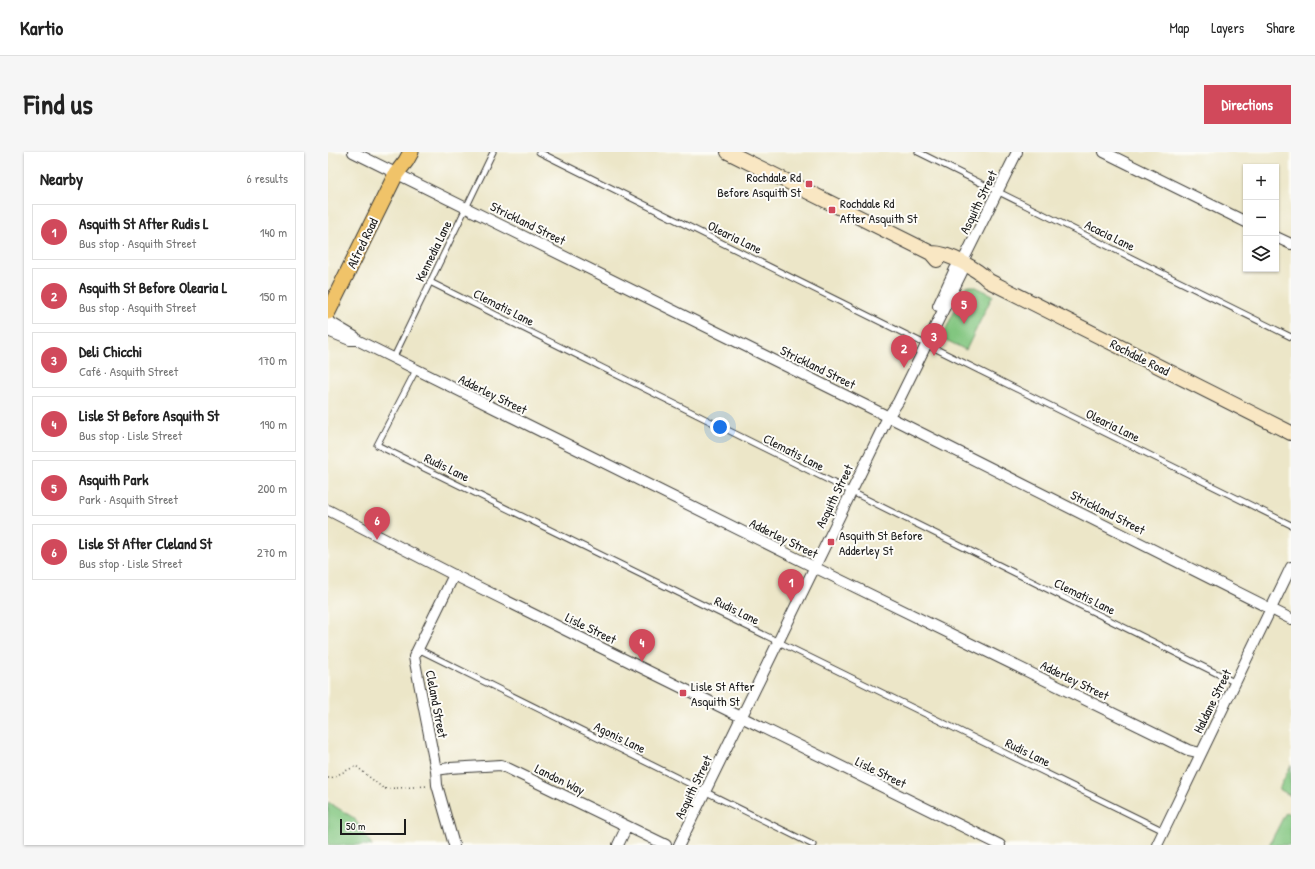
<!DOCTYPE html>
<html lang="en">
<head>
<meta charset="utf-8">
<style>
	body { margin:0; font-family:"Patrick Hand",sans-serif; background:#f6f6f6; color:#222 }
	.controls { position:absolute; right:12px; top:12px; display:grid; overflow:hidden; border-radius:0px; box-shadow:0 1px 3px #0004 }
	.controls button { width:36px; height:36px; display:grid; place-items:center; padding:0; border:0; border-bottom:1px solid #e0e0e0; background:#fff; color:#222; font:20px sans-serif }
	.scale { position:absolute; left:12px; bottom:10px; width:66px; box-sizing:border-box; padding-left:4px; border:2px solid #1c1c1c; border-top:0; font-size:11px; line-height:14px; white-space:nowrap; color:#1c1c1c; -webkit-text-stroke:3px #fdfcf7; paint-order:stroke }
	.you { position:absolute; left:392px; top:275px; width:14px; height:14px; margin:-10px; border:3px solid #fff; border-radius:50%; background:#1a73e8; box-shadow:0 0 0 6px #1a73e833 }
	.badge { display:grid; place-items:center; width:26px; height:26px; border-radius:50%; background:#d1495b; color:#fff; font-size:13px; font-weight:700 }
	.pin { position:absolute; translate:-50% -33px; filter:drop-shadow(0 1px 2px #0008) }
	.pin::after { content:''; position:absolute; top:21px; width:14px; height:12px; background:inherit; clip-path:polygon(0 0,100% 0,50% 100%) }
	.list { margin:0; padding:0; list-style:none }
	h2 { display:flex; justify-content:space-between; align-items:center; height:52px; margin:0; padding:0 16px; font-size:17px }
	h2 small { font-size:13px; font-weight:400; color:#767676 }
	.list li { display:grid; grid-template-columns:26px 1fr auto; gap:12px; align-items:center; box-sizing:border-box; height:56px; margin:0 8px 8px; padding:0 8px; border:1px solid #e0e0e0; border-radius:0px }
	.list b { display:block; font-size:15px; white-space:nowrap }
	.list p { margin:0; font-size:13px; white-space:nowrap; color:#767676 }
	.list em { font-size:13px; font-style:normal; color:#767676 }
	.icon { flex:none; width:22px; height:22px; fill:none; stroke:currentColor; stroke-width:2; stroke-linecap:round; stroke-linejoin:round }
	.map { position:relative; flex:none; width:963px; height:693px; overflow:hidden; border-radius:0px }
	header { display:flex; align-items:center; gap:24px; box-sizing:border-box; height:56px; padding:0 20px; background:#fff; border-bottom:1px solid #e0e0e0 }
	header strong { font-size:19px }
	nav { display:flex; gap:22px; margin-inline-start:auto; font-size:14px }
	.intro { display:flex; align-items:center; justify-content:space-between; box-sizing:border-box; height:96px; padding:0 24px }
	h1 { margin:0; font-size:28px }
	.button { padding:10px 18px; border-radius:0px; background:#d1495b; color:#fff; font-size:14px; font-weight:700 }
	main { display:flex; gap:24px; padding:0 24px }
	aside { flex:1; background:#fff; border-radius:0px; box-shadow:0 1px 3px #0004 }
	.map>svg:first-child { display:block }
	.green { fill:#82c680; stroke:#4f714e }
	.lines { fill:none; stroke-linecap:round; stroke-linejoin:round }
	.lane-casing { stroke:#3b3a36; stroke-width:7 }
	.street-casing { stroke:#3b3a36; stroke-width:12 }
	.secondary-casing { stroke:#3b3a36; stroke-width:16 }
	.primary-casing { stroke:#3b3a36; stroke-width:17 }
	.path { stroke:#3b3a36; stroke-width:1.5; stroke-dasharray:1 3; stroke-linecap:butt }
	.lane { stroke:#fff; stroke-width:5 }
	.street { stroke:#fff; stroke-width:10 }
	.secondary { stroke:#f9e7c3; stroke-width:14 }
	.primary { stroke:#f0c369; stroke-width:15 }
	.poi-dot { fill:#d1495b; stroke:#fdfcf7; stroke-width:1.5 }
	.labels { text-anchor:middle; stroke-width:4; stroke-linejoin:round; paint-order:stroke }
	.poi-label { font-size:13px; fill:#1c1c1c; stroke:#fdfcf7; text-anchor:start }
	.street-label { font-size:13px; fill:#1c1c1c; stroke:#fdfcf7 }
</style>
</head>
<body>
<header>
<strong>Kartio</strong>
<nav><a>Map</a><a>Layers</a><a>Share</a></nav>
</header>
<div class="intro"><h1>Find us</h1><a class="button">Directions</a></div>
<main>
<aside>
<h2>Nearby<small>6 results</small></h2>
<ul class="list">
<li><span class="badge">1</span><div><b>Asquith St After Rudis L</b><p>Bus stop · Asquith Street</p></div><em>140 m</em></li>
<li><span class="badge">2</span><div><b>Asquith St Before Olearia L</b><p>Bus stop · Asquith Street</p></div><em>150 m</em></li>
<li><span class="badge">3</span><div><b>Deli Chicchi</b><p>Café · Asquith Street</p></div><em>170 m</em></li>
<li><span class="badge">4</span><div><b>Lisle St Before Asquith St</b><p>Bus stop · Lisle Street</p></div><em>190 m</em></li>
<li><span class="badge">5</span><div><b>Asquith Park</b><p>Park · Asquith Street</p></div><em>200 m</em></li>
<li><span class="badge">6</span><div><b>Lisle St After Cleland St</b><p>Bus stop · Lisle Street</p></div><em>270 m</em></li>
</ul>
</aside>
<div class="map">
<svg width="963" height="693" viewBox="0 0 963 693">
	<rect width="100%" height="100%" fill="#fdfcf7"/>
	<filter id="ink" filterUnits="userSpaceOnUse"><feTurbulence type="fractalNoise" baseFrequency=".025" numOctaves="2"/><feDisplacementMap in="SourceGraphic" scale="8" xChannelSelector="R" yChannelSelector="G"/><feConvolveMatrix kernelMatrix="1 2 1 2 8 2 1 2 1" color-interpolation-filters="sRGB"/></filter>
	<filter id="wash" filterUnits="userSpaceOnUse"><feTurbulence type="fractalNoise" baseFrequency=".012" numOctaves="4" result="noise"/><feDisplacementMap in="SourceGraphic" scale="16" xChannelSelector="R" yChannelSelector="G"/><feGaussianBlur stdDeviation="0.9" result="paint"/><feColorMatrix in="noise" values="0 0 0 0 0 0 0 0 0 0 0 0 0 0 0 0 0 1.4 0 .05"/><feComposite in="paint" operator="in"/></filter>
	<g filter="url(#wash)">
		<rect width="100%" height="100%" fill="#ece6c8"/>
		<path class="green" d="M638,134H646L665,143L638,198L614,186L627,157L632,139Z
			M963,613V644L951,637Z
			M0,650L26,666L44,693H0Z
			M958,660L963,663V693H941Z"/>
	</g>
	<g filter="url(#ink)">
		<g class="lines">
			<defs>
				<path id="lane" d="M211,0L593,190
					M590,0L963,185
					M102,130L908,531
					M598,192L963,373
					M65,207L165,0
					M88,218L49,293L836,679
					M90,497L485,693"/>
				<path id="street" d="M25,0L573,271L963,467
					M776,0L918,70
					M948,85L963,92
					M610,154L627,117L634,111L689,0
					M0,169L27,185
					M0,179L22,188H29L486,415L860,598L873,601
					M0,358L126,423L672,693
					M108,618L122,616L173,613L338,693
					M126,693L109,633L108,618L86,505L126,423
					M290,693L299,674
					M351,693L560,265L570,250L634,120V111
					M829,693L963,415"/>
				<path id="secondary" d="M400,0L603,101L609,108
					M603,101C620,100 649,117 661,129L963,281"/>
				<path id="primary" d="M0,160L68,22L78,9L83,0"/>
			</defs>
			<use href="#lane" class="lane-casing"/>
			<use href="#street" class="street-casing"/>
			<use href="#secondary" class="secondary-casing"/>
			<use href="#primary" class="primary-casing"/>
			<path class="path" d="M0,626H3L28,614L56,637L99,634"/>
			<use href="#lane" class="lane"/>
			<use href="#street" class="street"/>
			<use href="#secondary" class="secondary"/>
			<use href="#primary" class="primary"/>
		</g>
	</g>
	<g class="poi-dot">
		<rect x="477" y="28" width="8" height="8" rx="2"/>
		<rect x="500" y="54" width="8" height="8" rx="2"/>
		<rect x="499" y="386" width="8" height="8" rx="2"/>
		<rect x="351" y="537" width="8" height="8" rx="2"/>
	</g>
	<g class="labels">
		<g class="poi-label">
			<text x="473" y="30" text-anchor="end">Rochdale Rd<tspan x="473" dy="15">Before Asquith St</tspan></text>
			<text x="512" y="56">Rochdale Rd<tspan x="512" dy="15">After Asquith St</tspan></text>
			<text x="511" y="388">Asquith St Before<tspan x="511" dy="15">Adderley St</tspan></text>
			<text x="363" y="539">Lisle St After<tspan x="363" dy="15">Asquith St</tspan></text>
		</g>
		<g class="street-label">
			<text transform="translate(650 50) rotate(-64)" y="5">Asquith Street</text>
			<text transform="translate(200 71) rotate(26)" y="5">Strickland Street</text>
			<text transform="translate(782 83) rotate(26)" y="5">Acacia Lane</text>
			<text transform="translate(407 85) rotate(26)" y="5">Olearia Lane</text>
			<text transform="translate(34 91) rotate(-64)" y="5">Alfred Road</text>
			<text transform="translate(105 99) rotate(-64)" y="5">Kennedia Lane</text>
			<text transform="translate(176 155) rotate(27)" y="5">Clematis Lane</text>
			<text transform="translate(812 205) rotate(27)" y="5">Rochdale Road</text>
			<text transform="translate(490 215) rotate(26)" y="5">Strickland Street</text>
			<text transform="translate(165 242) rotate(26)" y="5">Adderley Street</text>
			<text transform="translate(785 273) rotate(26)" y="5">Olearia Lane</text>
			<text transform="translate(466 300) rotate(27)" y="5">Clematis Lane</text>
			<text transform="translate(119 315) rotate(26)" y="5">Rudis Lane</text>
			<text transform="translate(506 344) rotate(-64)" y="5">Asquith Street</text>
			<text transform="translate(780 360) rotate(27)" y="5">Strickland Street</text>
			<text transform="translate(456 386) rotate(26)" y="5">Adderley Street</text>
			<text transform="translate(757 444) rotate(26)" y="5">Clematis Lane</text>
			<text transform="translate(409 458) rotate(26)" y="5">Rudis Lane</text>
			<text transform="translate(263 476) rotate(26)" y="5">Lisle Street</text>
			<text transform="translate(747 528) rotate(26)" y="5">Adderley Street</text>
			<text transform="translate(884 549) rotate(-64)" y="5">Haldane Street</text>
			<text transform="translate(109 552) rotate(79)" y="5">Cleland Street</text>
			<text transform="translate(292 585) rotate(26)" y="5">Agonis Lane</text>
			<text transform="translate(700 600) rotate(26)" y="5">Rudis Lane</text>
			<text transform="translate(553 620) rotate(26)" y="5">Lisle Street</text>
			<text transform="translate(232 627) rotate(26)" y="5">Landon Way</text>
			<text transform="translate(365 635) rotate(-64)" y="5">Asquith Street</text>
		</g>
	</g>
</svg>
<div class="controls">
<button>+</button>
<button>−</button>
<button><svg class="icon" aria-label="layers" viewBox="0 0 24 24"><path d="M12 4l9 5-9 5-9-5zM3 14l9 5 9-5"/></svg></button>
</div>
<div class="scale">50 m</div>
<div class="you"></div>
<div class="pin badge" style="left:463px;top:450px">1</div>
<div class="pin badge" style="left:576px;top:216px">2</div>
<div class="pin badge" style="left:606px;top:204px">3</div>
<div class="pin badge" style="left:314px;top:510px">4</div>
<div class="pin badge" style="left:636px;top:172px">5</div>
<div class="pin badge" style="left:49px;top:388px">6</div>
</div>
</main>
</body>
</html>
